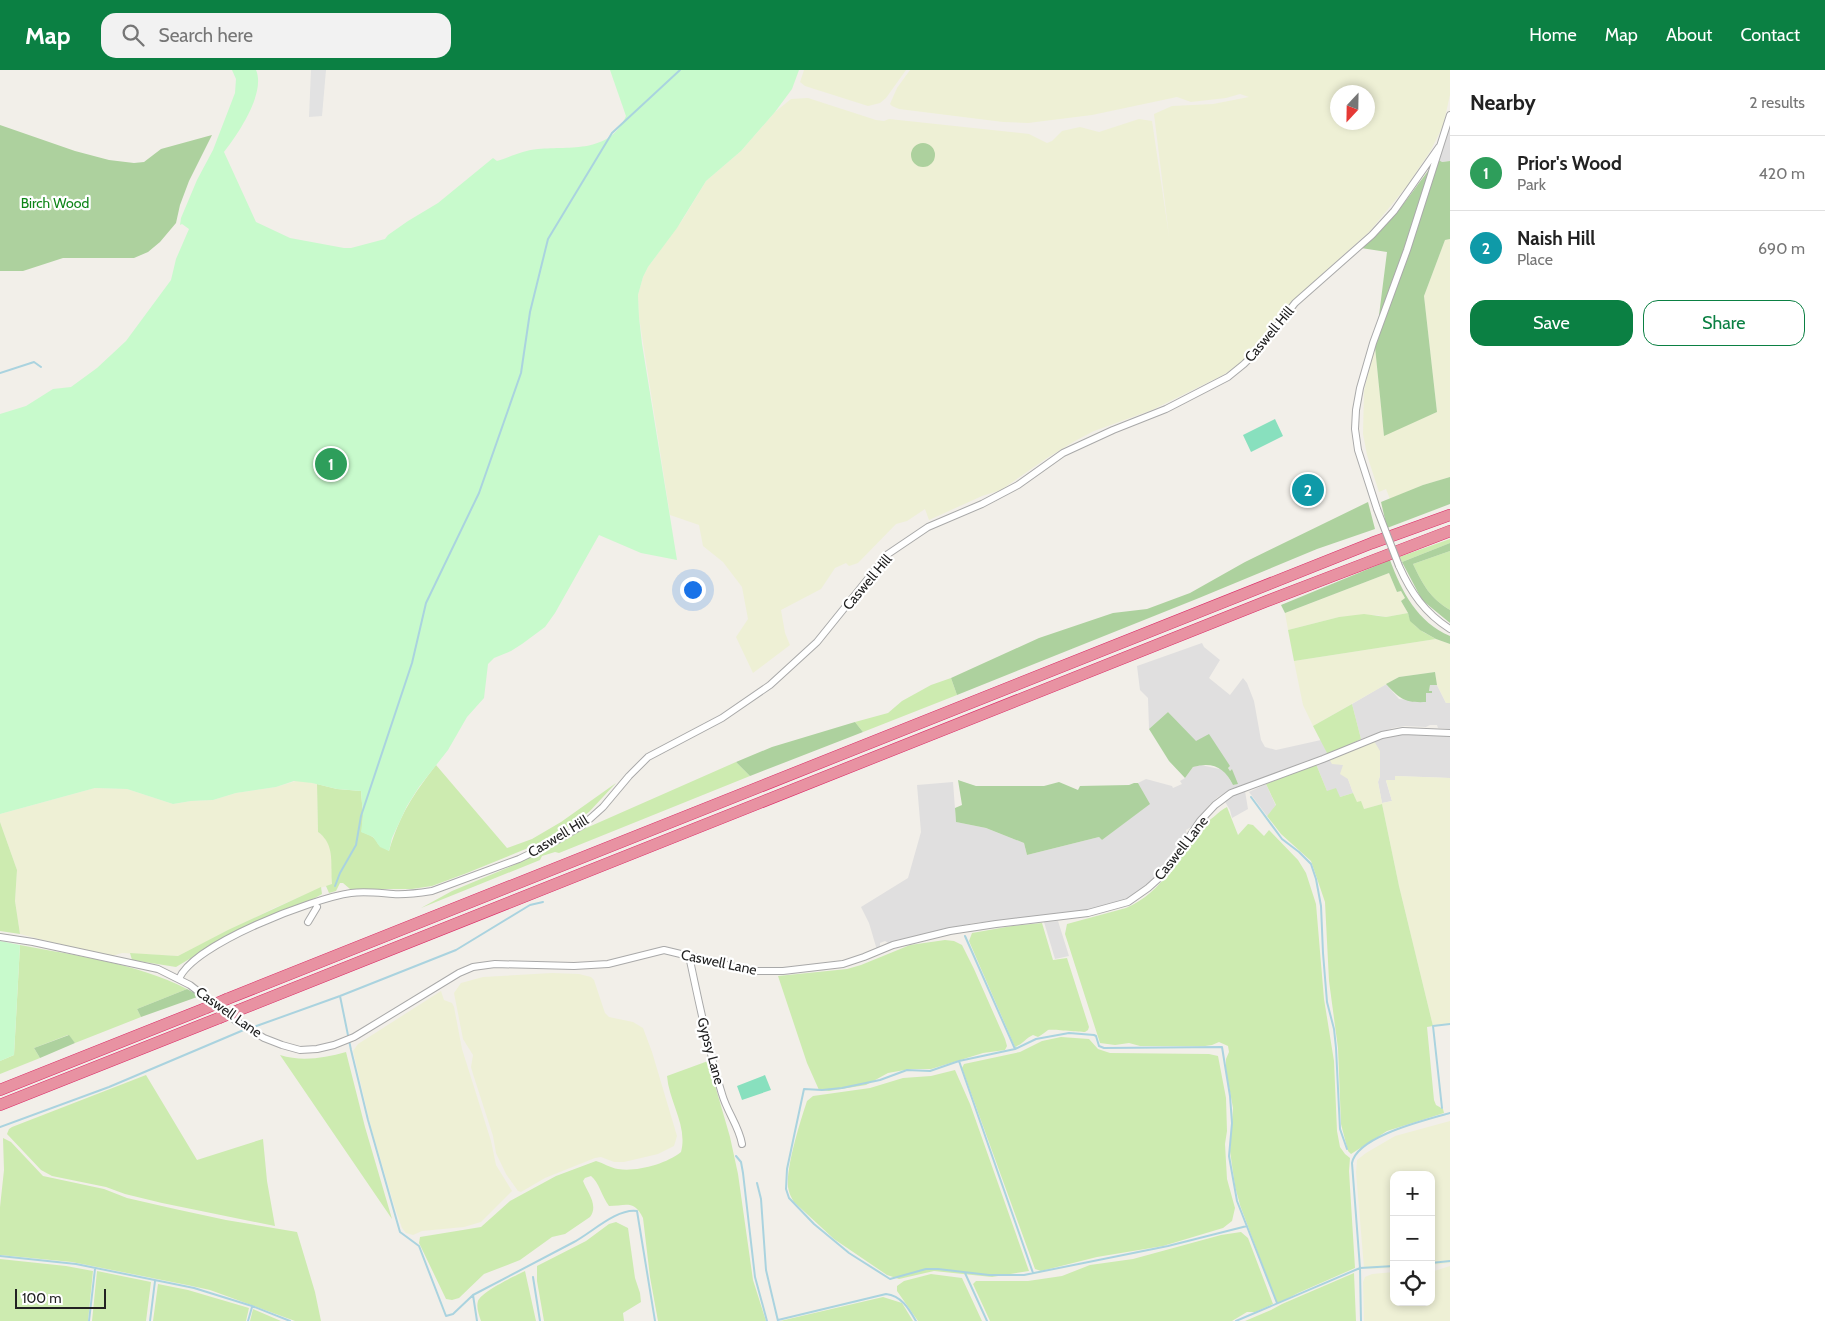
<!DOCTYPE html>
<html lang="en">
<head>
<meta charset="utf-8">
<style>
	body { margin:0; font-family:Cabin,sans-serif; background:#f2f2f2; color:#222 }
	.controls { position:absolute; right:15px; bottom:15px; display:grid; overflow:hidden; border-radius:10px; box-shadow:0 2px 8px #0003 }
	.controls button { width:45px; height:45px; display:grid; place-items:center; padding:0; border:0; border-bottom:1px solid #e0e0e0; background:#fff; color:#222; font:25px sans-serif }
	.compass { position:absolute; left:1330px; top:15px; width:45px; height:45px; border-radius:50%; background:#fff; box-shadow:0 2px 8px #0003; rotate:202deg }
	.scale { position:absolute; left:15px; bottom:12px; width:91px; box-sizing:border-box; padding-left:5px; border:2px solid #222; border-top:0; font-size:14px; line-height:18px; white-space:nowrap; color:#222; -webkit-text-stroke:4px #fff; paint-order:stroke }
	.you { position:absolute; left:692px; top:519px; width:18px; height:18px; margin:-12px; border:4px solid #fff; border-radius:50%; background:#1a73e8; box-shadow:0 0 0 8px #1a73e833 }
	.badge { display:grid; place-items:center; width:32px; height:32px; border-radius:50%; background:#0b8043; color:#fff; font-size:16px; font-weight:700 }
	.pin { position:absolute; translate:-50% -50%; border:2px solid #fff; box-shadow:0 1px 5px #0006 }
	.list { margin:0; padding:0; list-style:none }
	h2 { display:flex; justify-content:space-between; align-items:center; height:65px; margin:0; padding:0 20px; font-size:21px }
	h2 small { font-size:16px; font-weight:400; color:#767676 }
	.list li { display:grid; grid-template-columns:32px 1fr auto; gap:15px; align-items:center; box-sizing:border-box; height:75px; padding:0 20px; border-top:1px solid #e0e0e0 }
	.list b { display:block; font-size:19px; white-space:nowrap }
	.list p { margin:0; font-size:16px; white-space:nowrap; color:#767676 }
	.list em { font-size:16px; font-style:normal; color:#767676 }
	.actions { display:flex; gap:10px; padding:15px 20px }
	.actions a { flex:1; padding:11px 0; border:1px solid #0b8043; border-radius:15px; text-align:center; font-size:18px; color:#0b8043 }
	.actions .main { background:#0b8043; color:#fff }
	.icon { flex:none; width:28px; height:28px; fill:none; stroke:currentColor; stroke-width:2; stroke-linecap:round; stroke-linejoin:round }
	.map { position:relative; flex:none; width:1450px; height:1251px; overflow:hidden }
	header { display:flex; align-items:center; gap:30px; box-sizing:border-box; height:70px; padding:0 25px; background:#0b8043; color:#fff }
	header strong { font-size:24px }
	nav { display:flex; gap:28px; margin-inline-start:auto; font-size:18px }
	.search { width:350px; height:45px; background:#f2f2f2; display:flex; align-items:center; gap:12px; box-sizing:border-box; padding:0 18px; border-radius:15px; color:#767676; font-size:19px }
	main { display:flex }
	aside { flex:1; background:#fff }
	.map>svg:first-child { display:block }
	.residential { fill:#e0dfdf }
	.farmland { fill:#eef0d5; fill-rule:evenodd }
	.grass { fill:#cdebb0 }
	.forest { fill:#add19e }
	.park { fill:#c8facc }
	.pitch { fill:#88e0be }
	.parking { fill:#e2e2e2 }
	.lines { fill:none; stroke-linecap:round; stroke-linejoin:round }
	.stream { stroke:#aad3df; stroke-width:2 }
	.minor-casing { stroke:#a9a9a9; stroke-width:8 }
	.motorway-casing { stroke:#dc2a67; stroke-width:12 }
	.minor { stroke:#fff; stroke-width:6 }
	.motorway { stroke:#e892a2; stroke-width:11 }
	.minor-bridge-casing { stroke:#a9a9a9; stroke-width:8; stroke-linecap:butt }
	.motorway-bridge-casing { stroke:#dc2a67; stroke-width:12; stroke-linecap:butt }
	.minor-bridge { stroke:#fff; stroke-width:6 }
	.motorway-bridge { stroke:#e892a2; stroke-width:11 }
	.labels { text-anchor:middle; stroke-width:4.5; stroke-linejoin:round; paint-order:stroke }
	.park-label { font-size:14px; fill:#0c8416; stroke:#fff }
	.street-label { font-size:14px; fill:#222; stroke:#fff }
</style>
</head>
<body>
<header>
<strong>Map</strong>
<div class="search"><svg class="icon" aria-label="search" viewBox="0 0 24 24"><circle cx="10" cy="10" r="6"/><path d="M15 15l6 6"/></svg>Search here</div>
<nav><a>Home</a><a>Map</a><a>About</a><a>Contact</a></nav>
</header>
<main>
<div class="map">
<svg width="1450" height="1251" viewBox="0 0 1450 1251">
	<rect width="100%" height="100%" fill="#f2efe9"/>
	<path class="residential" d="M1450,57V91L1441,92L1437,89Z
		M1202,573L1204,577L1220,590L1209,608L1230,625L1243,608L1247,613L1254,631L1261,670L1265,677L1276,680L1321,670L1328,685L1231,719L1218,727L1210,734L1193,756L1186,760L1187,766L1157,807L1138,823L1126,830L1082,843L973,853L890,874L885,871L880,873V877L877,880L869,853L861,837L908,808L921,762L917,715L953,712L956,752L986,758L1024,773L1027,785L1099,767L1102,770L1149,734L1138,713L1146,709L1172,716L1173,718L1182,714L1180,711L1185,708L1193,697L1201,695L1224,700L1233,715L1237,714L1232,699L1230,701L1228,698L1230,696L1196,672L1168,642L1149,659L1148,628L1140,620L1137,596Z
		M1386,614L1399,629L1426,632V623H1432L1429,621L1430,615H1437L1446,633H1450V659L1438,658L1437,655H1430L1426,657L1405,656L1393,658L1361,669L1352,634Z
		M1402,663L1450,666V708L1395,706V710L1386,711L1392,731L1382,733L1378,712L1380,706L1374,671L1383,666Z
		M1329,689L1336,693L1343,695L1353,723L1340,727L1327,721L1316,694Z
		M1266,714L1276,736L1267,746L1249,722Z
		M1245,721L1248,739L1232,748L1230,740L1224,730L1232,725Z
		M1058,851L1069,886L1055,889L1044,852Z"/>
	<path class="farmland" d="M804,0H906L886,28L880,33L868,36L805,16L800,12Z
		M910,0H1450V25L1443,56L1431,80L1407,116L1370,161L1301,223L1286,239L1259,274L1240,294L1223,305L1152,340L1094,361L1075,371L1047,388L1001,420L982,426L929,450L925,439L907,451L896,454L858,493L849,496L846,493L835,498L821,519L781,540L785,563L790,575L753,603L736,567L748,549L742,517L723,492L703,476L699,455L670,445L639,247L638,225L643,207L648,197L683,149L706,111L741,81L775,42L791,29L808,28L876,50L884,51L889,49L1029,64L1047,73L1052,71L1062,61L1080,57L1099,62L1139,49L1152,51L1169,166L1154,44L1172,36L1213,34L1249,27L1240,24L1226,28L1191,32L1177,27L1092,45L1028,53L1003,52L899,39L892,36L890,34L897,18ZM1338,22H1368V52H1338Z
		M1450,169V407L1423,415L1390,429L1386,419L1379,422L1367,385L1363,364L1364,321L1369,299L1375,277L1384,365L1437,342L1424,226L1445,170Z
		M1389,503L1397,522L1401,521L1405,528L1401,531L1408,543L1386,547L1377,545L1339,547L1288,560L1285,543Z
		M1436,569L1450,574V633H1446L1437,615L1435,602L1399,607L1313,656L1303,635L1294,591Z
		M1374,671L1380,681V706L1378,712L1382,733L1392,731L1386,710H1395V706L1450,708V954L1433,956L1399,816L1382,734L1364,739L1357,733L1348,709L1340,704L1343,695L1332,694L1329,689Z
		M299,710L317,714L318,762L324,767L332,780V815L323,817L274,838L178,886L122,883L112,886L74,878L20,864L15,831L17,800L0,752V744L95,718L127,719L173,734L191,731L213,730L236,723L276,717Z
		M552,903L579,904L591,907L594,910L605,943L609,947L633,952L643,958L652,982L677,1066L674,1076L658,1084L624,1092H614L601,1087L595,1088L545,1108L521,1122L518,1121L506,1104L496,1083L493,1066L473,1004L471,997L473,985L463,969L454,923L461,913L483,907Z
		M441,921L444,930L452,933L454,937L462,979L491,1071L496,1095L512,1121L481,1152L464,1157L422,1161L413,1165L406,1163L402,1158L394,1135L372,1061L353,981L358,974Z
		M1450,1051V1193L1431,1195V1105H1394V1198L1370,1199L1364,1198L1356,1102L1357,1090L1366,1083L1395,1066Z
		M1450,1196V1251H1364L1363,1212L1365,1207L1372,1204L1394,1202V1232H1431V1202Z"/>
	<path class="grass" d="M1450,469V473L1402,492L1399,487Z
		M1450,481V540C1430,528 1423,515 1413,494Z
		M1408,543C1412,558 1424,562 1436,569L1294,591L1288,560L1339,547L1364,544L1386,547Z
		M951,608L957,625L863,662L855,652L888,643L902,631L931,615Z
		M1352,634L1361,669L1328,685L1313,656Z
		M736,692L750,706L559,783L555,782L542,786L540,790L421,838L452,821L514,795L584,759Z
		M1316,694L1327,721L1336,718L1340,727L1353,723L1357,732L1361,731L1364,739L1382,734L1399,816L1433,956L1427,957L1434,1030L1436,1035L1443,1039L1444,1043L1387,1061L1351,1084L1348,1081L1341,1054L1338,978L1329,911L1325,832L1311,791L1281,764L1267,746L1276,735L1266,714Z
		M436,695L507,778L532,769L561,752L616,713L589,742L566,759L528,778L467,803L432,816L412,819H350L343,813H340L336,821L329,823L326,816L332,814C330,795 336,775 318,762L317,714L337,719L361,721L363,746L362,762C369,765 375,766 378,774L389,781C400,744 413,725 436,695Z
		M1227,737L1238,765L1248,754L1253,755L1264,766L1269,760L1298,790L1306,803L1316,834L1324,929L1334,991L1337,1061L1340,1077L1345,1084L1350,1088L1349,1101L1355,1198L1298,1223L1277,1234L1240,1135L1235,1116L1230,1081L1233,1038L1226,1000V989L1229,982L1228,976L1219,972L1212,975L1205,976H1140L1129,973L1115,975L1100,973L1065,864L1067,854L1126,838C1164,822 1179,785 1202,754C1212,751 1217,742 1227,737Z
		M0,752L17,800L15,831L20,864L0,861Z
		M321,817L322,824L315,828L221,870L176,897L132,890L130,883L178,886L228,860Z
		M1042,853L1053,890L1067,888L1089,957L1088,960L1085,962C1078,962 1051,959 1048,960C1045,962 1042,965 1038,967L1033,965C1026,968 1023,974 1015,977L969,871L972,863L1012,856Z
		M945,870L954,871L962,875L974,899L1005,969L1007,976L1005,980L983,983L931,999H910L888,1003L866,1015L829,1021L819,1020L807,993L778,906L847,899L861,895L910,875Z
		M20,875C77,886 136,893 187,919L137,939L141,947L75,973L68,965L34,978L40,988L0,1004V991L14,985Z
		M1061,967L1089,969L1098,979L1110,983L1209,984L1218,986L1226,1028L1227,1061L1225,1074L1227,1109L1235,1138L1232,1151L1223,1158L1163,1176L1097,1187L1041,1201L1035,1199L962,998L964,994L1020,982L1042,971Z
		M346,982L365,1057L392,1149L280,985C302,992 324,988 346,982Z
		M708,991L730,1067L738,1104L753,1210L766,1251H658L650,1207L643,1148C634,1129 625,1136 609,1136C602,1127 599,1112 591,1106L585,1108L583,1111C587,1122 599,1135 590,1147L565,1164L552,1167L520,1190L484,1204L459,1228L452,1230L446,1229L421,1177L419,1173L420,1167L481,1157L510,1131L556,1106L596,1091C604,1093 610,1098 618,1099C637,1102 666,1094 681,1082C688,1056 669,1032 667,1006Z
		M955,1000L970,1034L1029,1201L992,1207L934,1201L899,1209L887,1205L834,1169L794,1132C791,1127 789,1123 788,1117C786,1097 800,1052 807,1031L813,1026L870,1018L903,1008L931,1006Z
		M146,1005L197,1090L263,1069L267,1111L275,1156L162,1133L125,1124L106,1117L52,1106L41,1100L7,1064L9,1059L12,1057Z
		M3,1068L11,1072L43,1106L104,1119L127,1128L175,1139L226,1150L297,1162L315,1222L321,1251H295L210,1220L187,1215L72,1192L0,1185V1137L4,1100Z
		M616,1152L628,1158L635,1208L640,1223L641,1232L623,1243L624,1251H544L537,1211V1196L586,1171L609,1154Z
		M1241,1162L1248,1168L1273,1234L1255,1242H1247L1232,1251H990L973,1214L976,1211H1028L1062,1206L1090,1195L1133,1189L1221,1165Z
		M0,1189L66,1196L93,1201L88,1251H0Z
		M97,1201L151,1212L146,1251H92Z
		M525,1201L536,1251H481C479,1245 476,1237 478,1231C482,1221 515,1206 525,1201Z
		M1354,1203L1356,1251H1245L1271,1240L1282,1234Z
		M931,1204L962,1208L982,1251H918L897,1221V1216L904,1211Z
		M158,1214L188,1220L249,1238L246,1251H153Z
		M883,1227L902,1233L913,1251H780Z
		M253,1239L281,1251H250Z"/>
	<path class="forest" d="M0,55L75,81L109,90L134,93L144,92L161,79L212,65L189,111L180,135L176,153L160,172L148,182L134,188H63L23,201H0Z
		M911 85a12 12 0 1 1 24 0a12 12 0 1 1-24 0Z
		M1437,89L1442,92L1450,91V169L1445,170L1424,226L1437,342L1384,366L1375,277L1387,182L1361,178C1392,154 1413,120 1437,89Z
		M1450,407V434L1387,458L1381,432L1423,415Z
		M1368,432L1375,459L1317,479L1199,528L957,625L951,608L1039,568L1113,543L1147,539L1190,523L1245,492Z
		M1450,473V481L1413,494C1423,515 1430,528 1450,540V553L1422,530L1402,492Z
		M1390,490C1402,522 1417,552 1450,566V574L1436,569L1420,560L1410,551L1408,543L1401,531L1405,528L1401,521L1397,522L1389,503L1285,543L1281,535Z
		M1435,602L1437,615H1430L1429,621H1432V623H1426V632C1405,633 1400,629 1386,614L1399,607Z
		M1168,642L1196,671L1209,664L1230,696L1228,698L1230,701L1232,699L1238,714L1233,715C1225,698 1213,691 1193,697L1185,708L1169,691L1149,659Z
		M855,652L863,662L750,706L736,692L772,677Z
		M958,710L976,716H1044L1059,712L1078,720L1080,716L1129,715L1134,713H1138L1150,734L1102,770L1099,767L1027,785L1024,773L986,758L956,752L955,738L962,735Z
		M187,919L200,926L141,947L137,939Z
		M69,965L75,973L40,988L34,978Z"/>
	<path class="park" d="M232,0H256C266,23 238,64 224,82L256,152L290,168L344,178H351L385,169L388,165L408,151L438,133L493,88L497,91C510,87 524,80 538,79C571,76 609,84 626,46L610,0H799L792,19L775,42L741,81L706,111L677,158L648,197L643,207L638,225L639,247L642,274L677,490L641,483L599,465L555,543L545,557L522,574L511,581L494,588L488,594L484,628L467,647L448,680L419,717L407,736L392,768L389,781L380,777L373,767L361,762L363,746L361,721L337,719L312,713L294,711L276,717L236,723L213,730L191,731L173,734L127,719L95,718L0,744V344L26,336L53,319L71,317L97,298L126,271L171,210L176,189L189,159L182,154L180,155L181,148L197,110L213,80L235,23L236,9Z
		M0,871L20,875L14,985L0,991Z"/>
	<path class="pitch" d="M1275,349L1283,366L1251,382L1243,365Z
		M765,1005L771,1020L742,1030L737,1016Z"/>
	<path class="parking" d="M311,0H326L322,46L309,47Z"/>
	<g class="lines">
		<path class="stream" d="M0,303L34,292L41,297
			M1251,727L1282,769L1299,782L1311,794L1316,809L1321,836L1323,883L1327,932L1334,959L1336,978L1340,1059L1347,1079
			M335,816L340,803L356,775L361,746L412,593L426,533L479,423L521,303L530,242L548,169L612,63L680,0
			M965,866L1015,979
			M340,926L351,980L368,1050L400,1162L419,1176L446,1246L453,1244L473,1225L477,1251
			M251,958L340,926L456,880L530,835L543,832
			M959,991L1033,1203
			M1442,1038L1433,956L1450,954
			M0,1057L109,1017L246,959
			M736,1086L741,1092L743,1103L755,1207L767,1251
			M757,1113L761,1129L766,1200L778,1251
			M1247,1156L1168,1176L1024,1205H989L938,1199H926L890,1209L849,1183L814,1154L789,1128L786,1119L787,1099L804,1019L822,1020L842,1018L880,1010L907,1000L930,1001L959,991L1015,979L1036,969L1069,963L1094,965L1096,966L1099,976L1104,978L1222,977L1230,1026L1232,1053L1229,1086L1237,1131L1277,1233
			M0,1186L76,1194L194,1218L252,1236L290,1251
			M1431,1193L1450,1191
			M965,1203L987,1251
			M533,1207L540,1251
			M473,1225L574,1172C591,1163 617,1138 637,1141L655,1251
			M778,1250L886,1224C902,1226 909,1239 916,1251
			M89,1251L95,1199
			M150,1251L155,1211
			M248,1251L252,1237
			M1236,1251L1360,1198L1352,1093C1357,1066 1426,1050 1450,1043
			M1361,1251L1360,1198L1394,1196"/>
		<defs>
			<path id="minor" d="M1377,439L1358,380L1355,359L1356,340L1360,318L1373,273L1407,180L1450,45
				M1399,496C1411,523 1425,543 1450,559
				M308,852L317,837
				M0,867L33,872L158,899L190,915L236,951L264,968L282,975L300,980L317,979L334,975L354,967L459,903L473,897L495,894L574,896L608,894L664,880L751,901H783L843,894L864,887L893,875L950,861L996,854L1088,843L1128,832L1148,818L1158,809L1180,781L1200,751L1215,735L1231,723L1323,689L1382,665L1403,661L1450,663
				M689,886C699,932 708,979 722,1024C727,1042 739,1056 742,1074
				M179,909C193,874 314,828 351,823C365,821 379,823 393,824C406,825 419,823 432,821L519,789L554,772L583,755L603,737L629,706L648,687L722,648L770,615L817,572L888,484L928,457L982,434L1018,415L1063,383L1113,360L1166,339L1228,307L1244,294L1260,278L1295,233L1372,165L1394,141L1439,77"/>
			<path id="motorway" d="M227,929L1372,473L1450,445
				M239,940L1267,531L1450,461
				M0,1020L206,938
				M0,1035L219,948"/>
		</defs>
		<use href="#minor" class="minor-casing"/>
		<use href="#motorway" class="motorway-casing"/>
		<use href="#minor" class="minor"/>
		<use href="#motorway" class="motorway"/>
		<defs>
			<path id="minor-bridge" d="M1377,439L1399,496"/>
			<path id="motorway-bridge" d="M206,938L227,929
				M219,948L239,940"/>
		</defs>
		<use href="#minor-bridge" class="minor-bridge-casing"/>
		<use href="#motorway-bridge" class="motorway-bridge-casing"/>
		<use href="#minor-bridge" class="minor-bridge"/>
		<use href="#motorway-bridge" class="motorway-bridge"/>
	</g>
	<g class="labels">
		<g class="park-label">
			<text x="55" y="138">Birch Wood</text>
		</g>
		<g class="street-label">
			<text transform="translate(1269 264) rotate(-50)" y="5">Caswell Hill</text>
			<text transform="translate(867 512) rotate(-50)" y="5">Caswell Hill</text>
			<text transform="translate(558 766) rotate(-31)" y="5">Caswell Hill</text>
			<text transform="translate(1181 778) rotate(-52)" y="5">Caswell Lane</text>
			<text transform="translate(719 892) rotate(12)" y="5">Caswell Lane</text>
			<text transform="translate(229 942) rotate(35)" y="5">Caswell Lane</text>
			<text transform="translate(711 981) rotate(75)" y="5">Gypsy Lane</text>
		</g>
	</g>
</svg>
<div class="controls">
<button>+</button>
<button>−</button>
<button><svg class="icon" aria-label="locate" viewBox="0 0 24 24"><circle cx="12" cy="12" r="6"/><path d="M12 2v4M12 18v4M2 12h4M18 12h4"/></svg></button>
</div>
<svg class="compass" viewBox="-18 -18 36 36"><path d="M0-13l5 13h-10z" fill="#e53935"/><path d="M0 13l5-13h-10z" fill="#767676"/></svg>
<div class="scale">100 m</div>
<div class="you"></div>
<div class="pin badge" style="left:331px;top:394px;background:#2e9e5b">1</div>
<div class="pin badge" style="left:1308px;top:420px;background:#0f9aa8">2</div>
</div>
<aside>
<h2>Nearby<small>2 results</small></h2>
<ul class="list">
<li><span class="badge" style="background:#2e9e5b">1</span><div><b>Prior's Wood</b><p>Park</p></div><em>420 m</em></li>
<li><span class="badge" style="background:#0f9aa8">2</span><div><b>Naish Hill</b><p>Place</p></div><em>690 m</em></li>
</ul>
<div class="actions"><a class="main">Save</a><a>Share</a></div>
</aside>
</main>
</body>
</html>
